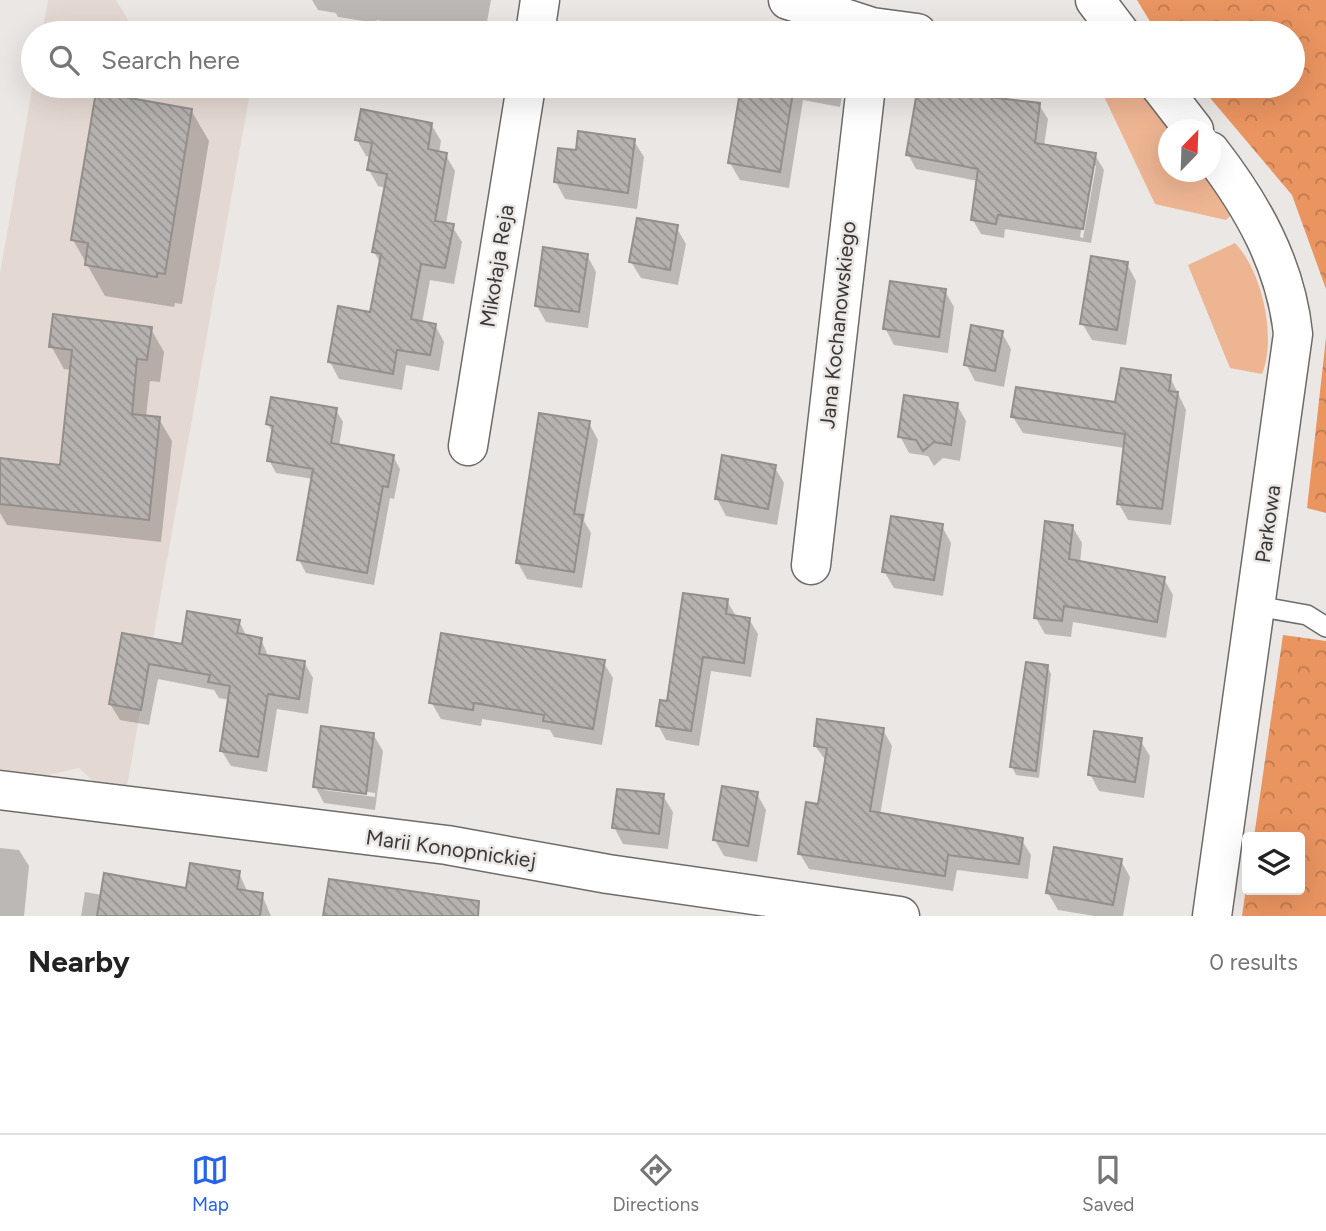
<!DOCTYPE html>
<html lang="en">
<head>
<meta charset="utf-8">
<style>
	body { margin:0; font-family:Figtree,sans-serif; background:#f6f6f6; color:#222 }
	.controls { position:absolute; right:21px; bottom:21px; display:grid; overflow:hidden; border-radius:7px; box-shadow:0 7px 28px #0002 }
	.controls button { width:63px; height:63px; display:grid; place-items:center; padding:0; border:0; border-bottom:2px solid #e0e0e0; background:#fff; color:#222; font:35px sans-serif }
	.compass { position:absolute; left:1158px; top:119px; width:63px; height:63px; border-radius:50%; background:#fff; box-shadow:0 7px 28px #0002; rotate:23deg }
	.list { margin:0; padding:0; list-style:none }
	h2 { display:flex; justify-content:space-between; align-items:center; height:91px; margin:0; padding:0 28px; font-size:30px }
	h2 small { font-size:23px; font-weight:400; color:#767676 }
	.icon { flex:none; width:38px; height:38px; fill:none; stroke:currentColor; stroke-width:2; stroke-linecap:round; stroke-linejoin:round }
	.map { position:relative; flex:none; width:1326px; height:916px; overflow:hidden }
	.search { position:absolute; background:#fff; box-shadow:0 7px 28px #0002; left:21px; right:21px; top:21px; height:77px; display:flex; align-items:center; gap:18px; box-sizing:border-box; padding:0 24px; border-radius:38px; color:#767676; font-size:26px }
	.sheet { height:217px; background:#fff }
	nav { display:flex; justify-content:space-around; align-items:center; box-sizing:border-box; height:98px; border-top:2px solid #e0e0e0; background:#fff; font-size:19px; color:#767676 }
	nav a { display:grid; justify-items:center; gap:4px }
	nav .on { color:#2563eb }
	.map>svg:first-child { display:block }
	.built { fill:#e4d8d2 }
	.green { fill:#eeb593 }
	.forest { fill:url(#forest-crowns) }
	.shadow { fill:#0003; fill-rule:evenodd }
	.building { fill:url(#building-back-hatch); stroke:#938f8d; stroke-width:2 }
	.lines { fill:none; stroke-linecap:round; stroke-linejoin:round }
	.service-casing { stroke:#6e6b68; stroke-width:22 }
	.minor-casing { stroke:#6e6b68; stroke-width:41 }
	.tertiary-casing { stroke:#6e6b68; stroke-width:41 }
	.service { stroke:#fff; stroke-width:19 }
	.minor { stroke:#fff; stroke-width:38 }
	.tertiary { stroke:#fff; stroke-width:38 }
	.labels { text-anchor:middle; stroke-width:5; stroke-linejoin:round; paint-order:stroke }
	.street-label { font-size:21px; fill:#3b3938; stroke:#ebe7e4 }
</style>
</head>
<body>
<div class="map">
<svg width="1326" height="916" viewBox="0 0 1326 916">
	<defs>
		<pattern id="forest-crowns" width="20" height="18" patternUnits="userSpaceOnUse" patternTransform="scale(1.75)"><rect width="20" height="18" fill="#ea9460"/><path d="M2 6a3 3 0 1 1 6 0M12 15a3 3 0 1 1 6 0" fill="none" stroke="#bf7a50"/></pattern>
		<pattern id="building-back-hatch" width="6" height="6" patternUnits="userSpaceOnUse" patternTransform="scale(1.75)"><rect width="6" height="6" fill="#b6b2b0"/><path d="M-1 5l2 2M0 0l6 6M5-1l2 2" fill="none" stroke="#959290"/></pattern>
	</defs>
	<rect width="100%" height="100%" fill="#ebe7e4"/>
	<path class="built" d="M48,0H116L134,30L142,33H42Z
		M33,84L251,86L127,786L93,781L79,768L48,775L0,769V274Z"/>
	<path class="green" d="M1099,86H1142L1177,129L1168,130V172H1207L1235,211L1226,220L1155,204Z
		M1235,243C1262,271 1277,337 1262,374L1230,368L1188,265Z"/>
	<path class="forest" d="M1137,0H1326V289L1292,195L1200,86H1293V33H1157Z
		M1326,338V513L1307,508Z
		M1283,635L1326,641V916H1242L1247,881V890H1300V837H1254Z"/>
	<path class="shadow" d="M312,0H491L485,33H441L377,20L376,23L338,17L336,13L318,10Z
		M743,86H844L840,107L803,100L789,188L740,180L730,163Z
		M920,86H954L972,89L977,98L1039,105L1048,119L1044,146L1095,155L1104,170L1091,243L1005,229L1004,238L981,234L973,220L978,181L916,169L908,154ZM1092,166H1096L1083,238L1080,237Z
		M191,110L209,141L182,304L175,303L174,307L105,296L73,240Z
		M431,124L441,141L439,153L445,154L455,171L446,224L452,226L462,242L454,284L430,280L422,323L435,325L444,342L439,371L406,365L402,390L339,379L330,362L372,314L381,264L374,252L386,188L378,186L369,170L371,157L366,156L357,140Z
		M634,141L644,157L637,209L565,199L556,182L577,152Z
		M676,227L686,244L678,285L641,278L631,262Z
		M587,255L596,272L588,328L546,322L537,306Z
		M1127,264L1136,281L1126,345L1092,340L1082,323Z
		M945,291L954,307L948,353L894,345L885,328Z
		M151,329L164,352L160,382L150,381L146,417L159,419L172,441L161,542L7,525L0,513V460L61,466L72,370L64,369L51,346Z
		M1002,333L1011,349L1004,387L975,381L966,364Z
		M1170,377L1186,410L1171,525L1128,520L1119,504L1125,448L1023,433L1013,417L1117,404Z
		M957,405L966,421L960,461L943,458L934,466L928,456L909,453L900,436Z
		M336,410L343,422L339,446L393,456L400,469L394,499L390,498L374,585L306,573L299,560L313,479L276,473L269,460L273,434L268,424Z
		M589,423L598,440L584,521L591,533L582,588L527,579L518,563Z
		M774,466L784,483L777,525L726,516L717,499Z
		M942,526L951,543L943,596L894,588L884,571Z
		M1072,526L1082,543L1080,563L1164,579L1173,595L1166,638L1073,622L1071,637L1045,634L1036,618Z
		M727,601L736,616L749,619L758,634L751,677L711,671L699,746L666,740L658,725Z
		M239,621L247,637L261,639L269,658L304,662L313,678L308,714L277,709L267,772L231,766L221,750L229,700L219,698L214,690L158,679L149,725L120,720L110,704L123,635L183,646Z
		M603,662L613,678L602,745L554,737L550,730L482,719L481,726L441,719L431,702Z
		M1047,666L1051,674L1039,778L1016,775L1012,767Z
		M883,730L892,746L880,815L1021,839L1031,855L1028,879L957,870L953,891L809,869L800,854L819,806L827,762L815,746Z
		M373,734L383,751L375,810L324,803L315,786ZM324,786L375,793V797L324,790Z
		M1140,740L1150,756L1144,798L1099,791L1090,774Z
		M757,794L766,810L757,862L724,856L715,840Z
		M663,796L673,812L668,849L623,844L614,827Z
		M0,848L19,850L29,866L24,916H0Z
		M1121,861L1130,877L1123,916H1094L1058,910L1048,893Z
		M239,873L248,893L262,895L271,916H81L85,892L102,895L188,890Z"/>
	<path class="building" d="M741,86H794L780,172L728,163Z
		M918,86H974L972,95L1040,103L1035,143L1096,153L1083,229L998,215L996,224L971,220L978,169L906,155Z
		M96,92L192,109L165,274L157,273V277L85,265L88,243L71,240Z
		M361,109L432,123L428,149L447,153L435,221L454,224L445,268L421,264L411,319L436,324L430,355L397,350L393,374L328,362L338,306L370,312L381,254L372,252L387,174L367,170L372,143L355,140Z
		M578,131L635,139L628,193L554,182L558,148L576,150Z
		M637,218L678,225L670,270L629,262Z
		M543,247L588,254L579,312L535,306Z
		M1091,256L1128,262L1117,330L1080,324Z
		M890,281L946,289L939,337L883,329Z
		M53,314L152,327L147,360L137,359L132,414L160,417L149,520L0,504V458L60,465L72,350L49,347Z
		M971,325L1003,331L995,371L964,365Z
		M1121,368L1171,375L1169,391L1178,392L1162,509L1117,504L1125,434L1011,417L1016,387L1115,402Z
		M904,395L958,403L951,445L934,442L923,451L916,440L898,437Z
		M271,397L337,408L331,443L394,455L388,487L383,486L367,573L297,560L313,469L267,461L273,426L266,424Z
		M539,413L590,421L574,514L583,515L574,572L516,563Z
		M722,455L776,465L768,509L715,499Z
		M891,516L943,524L934,580L882,572Z
		M1045,521L1073,525L1069,559L1165,577L1157,622L1064,606L1062,621L1034,618Z
		M683,593L728,599L726,614L750,618L744,663L703,657L691,731L656,726L660,700L667,701Z
		M187,611L240,620L237,633L262,638L259,654L305,661L299,699L268,694L258,757L220,751L230,686L208,682L210,675L149,664L141,710L109,704L122,633L182,644Z
		M441,633L605,660L593,729L543,721L544,715L474,703L473,710L429,703Z
		M1026,662L1048,665L1036,771L1010,767Z
		M817,719L884,728L870,811L1023,838L1019,864L948,855L945,876L798,854L806,802L818,804L827,748L814,746Z
		M321,726L374,733L366,794L313,787Z
		M1094,731L1142,738L1135,782L1088,775Z
		M722,786L758,792L748,846L713,840Z
		M617,789L664,794L659,834L612,828Z
		M1054,847L1122,859L1113,905L1046,893Z
		M190,863L240,871L237,889L263,893L260,916H97L104,873L186,888Z
		M329,879L479,901L478,916H323Z"/>
	<g class="lines">
		<defs>
			<path id="service" d="M1256,606L1307,615L1326,627"/>
			<path id="minor" d="M788,0L872,27L917,33
				M535,33L540,0
				M468,446L526,86
				M811,565L866,86
				M0,790L447,845L608,874L900,916"/>
			<path id="tertiary" d="M1095,0L1120,33
				M1160,86L1194,130
				M1210,151C1252,205 1286,265 1293,334L1212,916"/>
		</defs>
		<use href="#service" class="service-casing"/>
		<use href="#minor" class="minor-casing"/>
		<use href="#tertiary" class="tertiary-casing"/>
		<use href="#service" class="service"/>
		<use href="#minor" class="minor"/>
		<use href="#tertiary" class="tertiary"/>
	</g>
	<g class="labels">
		<g class="street-label">
			<text transform="translate(497 266) rotate(-81)" y="7">Mikołaja Reja</text>
			<text transform="translate(838 325) rotate(-84)" y="7">Jana Kochanowskiego</text>
			<text transform="translate(1268 524) rotate(-82)" y="7">Parkowa</text>
			<text transform="translate(451 849) rotate(8)" y="7">Marii Konopnickiej</text>
		</g>
	</g>
</svg>
<div class="controls">
<button><svg class="icon" aria-label="layers" viewBox="0 0 24 24"><path d="M12 4l9 5-9 5-9-5zM3 14l9 5 9-5"/></svg></button>
</div>
<svg class="compass" viewBox="-18 -18 36 36"><path d="M0-13l5 13h-10z" fill="#e53935"/><path d="M0 13l5-13h-10z" fill="#767676"/></svg>
<div class="search"><svg class="icon" aria-label="search" viewBox="0 0 24 24"><circle cx="10" cy="10" r="6"/><path d="M15 15l6 6"/></svg>Search here</div>
</div>
<section class="sheet">
<h2>Nearby<small>0 results</small></h2>
<ul class="list">
</ul>
</section>
<nav>
<a class="on"><svg class="icon" aria-label="map" viewBox="0 0 24 24"><path d="M3 6l6-2 6 2 6-2v14l-6 2-6-2-6 2zM9 4v14M15 6v14"/></svg>Map</a>
<a><svg class="icon" aria-label="directions" viewBox="0 0 24 24"><path d="M12 3l9 9-9 9-9-9zM9 14v-3h6M13 9l2 2-2 2"/></svg>Directions</a>
<a><svg class="icon" aria-label="saved" viewBox="0 0 24 24"><path d="M7 4h10v16l-5-4-5 4z"/></svg>Saved</a>
</nav>
</body>
</html>
